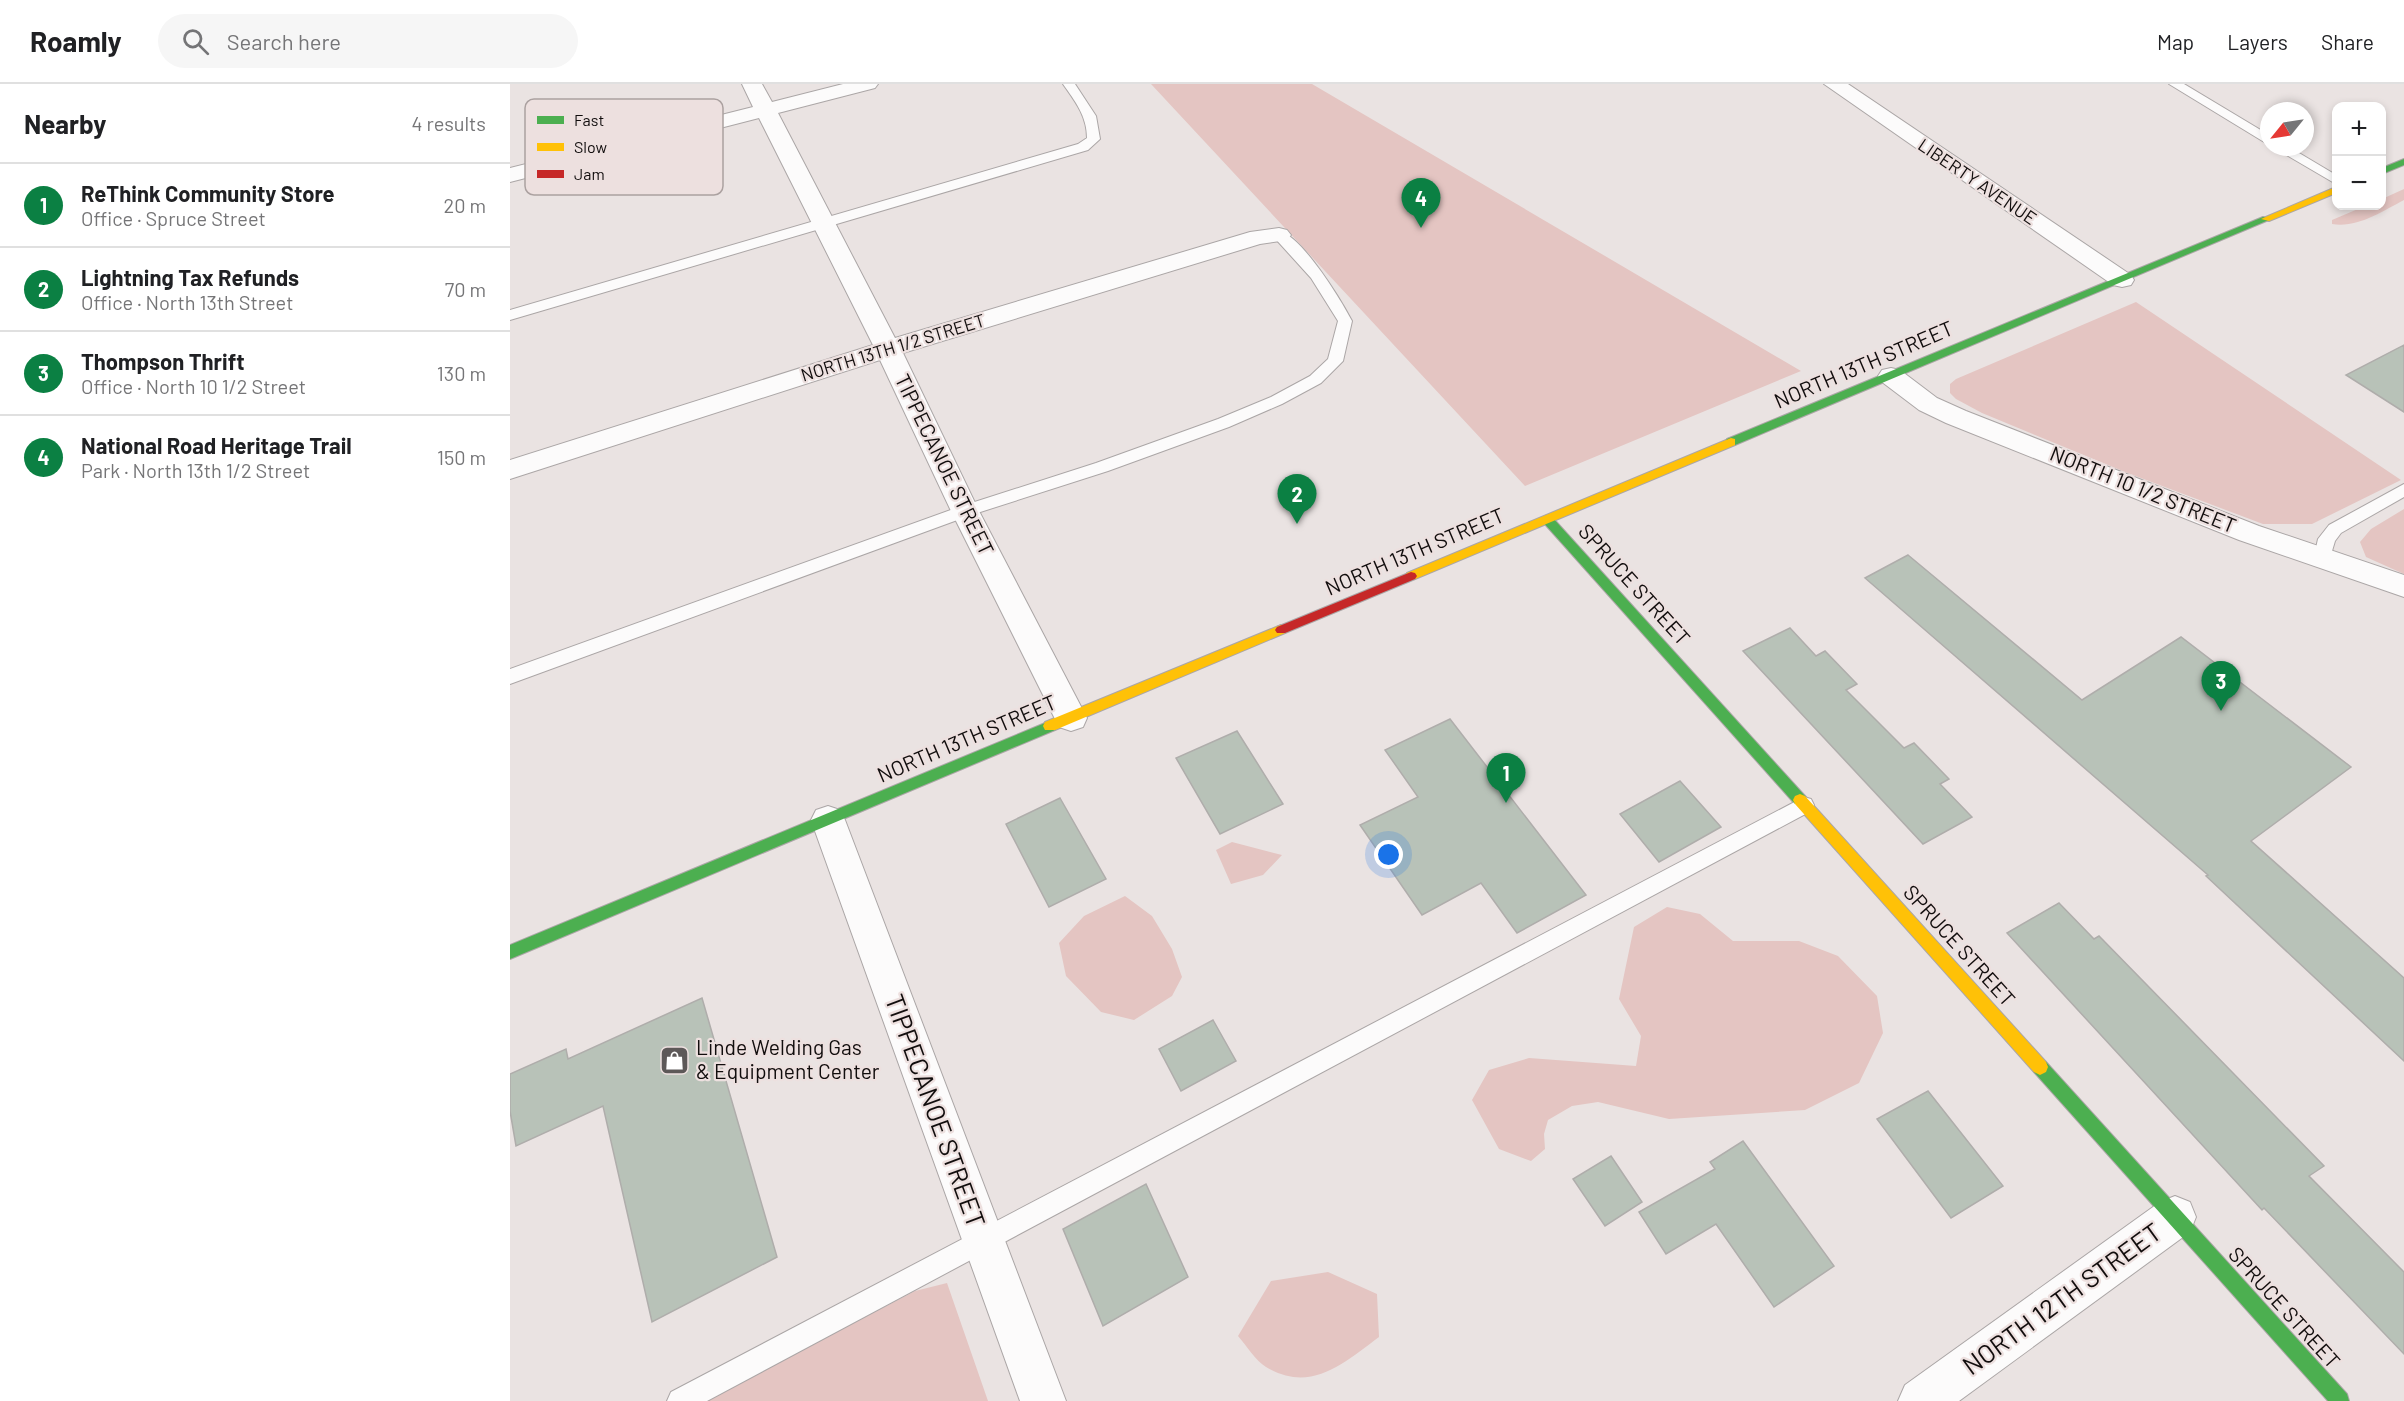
<!DOCTYPE html>
<html lang="en">
<head>
<meta charset="utf-8">
<style>
	body { margin:0; font-family:Barlow,sans-serif; background:#f6f6f6; color:#202124 }
	.controls { position:absolute; right:18px; top:18px; display:grid; overflow:hidden; border-radius:12px; box-shadow:0 3px 9px #0003 }
	.controls button { width:54px; height:54px; display:grid; place-items:center; padding:0; border:0; border-bottom:2px solid #e0e0e0; background:#fff; color:#202124; font:30px sans-serif }
	.compass { position:absolute; left:1750px; top:18px; width:54px; height:54px; border-radius:50%; background:#fff; box-shadow:0 3px 9px #0003; rotate:240deg }
	.you { position:absolute; left:879px; top:771px; width:21px; height:21px; margin:-15px; border:4px solid #fff; border-radius:50%; background:#1a73e8; box-shadow:0 0 0 9px #1a73e833 }
	.badge { display:grid; place-items:center; width:39px; height:39px; border-radius:50%; background:#0b8043; color:#fff; font-size:20px; font-weight:700 }
	.pin { position:absolute; translate:-50% -50px; filter:drop-shadow(0 2px 3px #0008) }
	.pin::after { content:''; position:absolute; top:32px; width:21px; height:18px; background:inherit; clip-path:polygon(0 0,100% 0,50% 100%) }
	.list { margin:0; padding:0; list-style:none }
	h2 { display:flex; justify-content:space-between; align-items:center; height:78px; margin:0; padding:0 24px; font-size:26px }
	h2 small { font-size:20px; font-weight:400; color:#757577 }
	.list li { display:grid; grid-template-columns:39px 1fr auto; gap:18px; align-items:center; box-sizing:border-box; height:84px; padding:0 24px; border-top:2px solid #e0e0e0 }
	.list b { display:block; font-size:22px; white-space:nowrap }
	.list p { margin:0; font-size:20px; white-space:nowrap; color:#757577 }
	.list em { font-size:20px; font-style:normal; color:#757577 }
	.icon { flex:none; width:33px; height:33px; fill:none; stroke:currentColor; stroke-width:2; stroke-linecap:round; stroke-linejoin:round }
	.map { position:relative; flex:none; width:1894px; height:1317px; overflow:hidden }
	header { display:flex; align-items:center; gap:36px; box-sizing:border-box; height:84px; padding:0 30px; background:#fff; border-bottom:2px solid #e0e0e0 }
	header strong { font-size:28px }
	nav { display:flex; gap:33px; margin-inline-start:auto; font-size:21px }
	.search { width:420px; height:54px; background:#f6f6f6; display:flex; align-items:center; gap:15px; box-sizing:border-box; padding:0 21px; border-radius:33px; color:#757577; font-size:22px }
	main { display:flex }
	aside { flex:1; background:#fff }
	.map>svg:first-child { display:block }
	.green { fill:#e4c5c2 }
	.building { fill:#b8c2b8; stroke:#afadab; stroke-width:1.5 }
	.lines { fill:none; stroke-linecap:round; stroke-linejoin:round }
	.lane-casing { stroke:#aba6a6; stroke-width:2 }
	.street-casing { stroke:#aba6a6; stroke-width:2 }
	.fast-casing { stroke:#aba6a6; stroke-width:2 }
	.slow-casing { stroke:#aba6a6; stroke-width:2 }
	.jam-casing { stroke:#aba6a6; stroke-width:2 }
	.lane { fill:#fcfbfb; fill-rule:evenodd }
	.street { fill:#fcfbfb; fill-rule:evenodd }
	.fast { fill:#4caf50; fill-rule:evenodd }
	.slow { fill:#ffc107; fill-rule:evenodd }
	.jam { fill:#c62828; fill-rule:evenodd }
	.labels { text-anchor:middle; stroke-width:4.5; stroke-linejoin:round; paint-order:stroke }
	.far-street-label { font-size:18px; fill:#110d0d; stroke:#ede0df }
	.street-label { font-size:21px; fill:#110d0d; stroke:#ede0df }
	.poi-label { font-size:21px; fill:#110d0d; stroke:#ede0df; text-anchor:start }
	.near-street-label { font-size:26px; fill:#110d0d; stroke:#ede0df }
	.key { fill:#ede0df; stroke:#aba1a0; stroke-width:1.5 }
	.key-label { font-size:16px; fill:#110d0d }
</style>
</head>
<body>
<header>
<strong>Roamly</strong>
<div class="search"><svg class="icon" aria-label="search" viewBox="0 0 24 24"><circle cx="10" cy="10" r="6"/><path d="M15 15l6 6"/></svg>Search here</div>
<nav><a>Map</a><a>Layers</a><a>Share</a></nav>
</header>
<main>
<aside>
<h2>Nearby<small>4 results</small></h2>
<ul class="list">
<li><span class="badge">1</span><div><b>ReThink Community Store</b><p>Office · Spruce Street</p></div><em>20 m</em></li>
<li><span class="badge">2</span><div><b>Lightning Tax Refunds</b><p>Office · North 13th Street</p></div><em>70 m</em></li>
<li><span class="badge">3</span><div><b>Thompson Thrift</b><p>Office · North 10 1/2 Street</p></div><em>130 m</em></li>
<li><span class="badge">4</span><div><b>National Road Heritage Trail</b><p>Park · North 13th 1/2 Street</p></div><em>150 m</em></li>
</ul>
</aside>
<div class="map">
<svg width="1894" height="1317" viewBox="0 0 1894 1317">
	<rect width="100%" height="100%" fill="#eae3e2"/>
	<path class="green" d="M641,0H802L1291,287L1015,402Z
		M1894,105V116C1871,128 1848,144 1822,140V136L1855,122H1872V115Z
		M1626,218L1891,396L1802,440H1753L1615,388L1472,329L1446,315L1440,309V300L1446,295Z
		M1894,425V490L1856,473L1850,458L1861,445Z
		M722,758L772,771L753,791L721,800L706,766Z
		M615,812L642,832L662,865L672,893L662,912L624,936L591,928L556,892L549,859L574,832Z
		M1157,823L1190,830L1223,857H1289L1328,872L1367,912L1373,949L1349,999L1295,1026L1159,1035L1088,1018L1062,1022L1038,1036L1034,1050L1035,1065L1021,1077L989,1065L962,1016L979,986L1019,974L1126,982L1131,952L1109,915L1124,843Z
		M818,1188L867,1210L869,1253C834,1279 801,1310 756,1283C746,1277 736,1261 728,1252L761,1197Z
		M437,1199L478,1317H193L405,1207Z"/>
	<path class="building" d="M1894,261V328L1836,291Z
		M1398,471L1572,616L1671,553L1841,683L1741,757L1894,894V977L1696,792L1698,791L1355,494Z
		M1280,544L1306,572L1315,567L1347,600L1336,606L1394,664L1404,659L1439,695L1430,700L1462,733L1413,760L1233,567Z
		M940,635L1076,811L1007,849L971,799L912,831L850,741L908,713L875,666Z
		M727,647L773,720L710,750L666,674Z
		M1170,697L1211,743L1149,778L1110,730Z
		M550,714L596,795L539,823L496,740Z
		M1549,819L1584,855L1589,852L1814,1082L1799,1092L1894,1188V1270L1754,1124L1752,1126L1497,849Z
		M192,914L267,1173L142,1238L93,1022L6,1062L0,1027V990L56,965L58,975Z
		M703,936L726,977L671,1007L649,965Z
		M1418,1007L1493,1102L1441,1134L1367,1035Z
		M1233,1057L1324,1182L1264,1223L1206,1140L1156,1170L1129,1128L1205,1085L1200,1078Z
		M1101,1072L1132,1118L1095,1142L1063,1095Z
		M636,1100L678,1193L593,1242L553,1145Z"/>
	<g class="lines">
		<defs>
			<path id="lane" d="M553,0H565L586,32L590,55L578,66L0,236V226L568,60L577,54C577,32 565,17 553,0Z
				M1659,0H1674L1759,51V61Z
				M1763,63H1779L1826,91V100Z
				M769,147C792,152 831,216 842,237L833,277L811,299L772,320L719,343L598,387L461,431L0,600V585L449,423L586,379L708,335L761,313L800,292L818,275L828,237L801,194L762,151Z
				M1894,400V413L1831,449L1825,457L1819,477H1807L1804,473L1808,455L1819,441Z
				M1294,713L1301,715L1304,721L1301,727L197,1317H157L161,1308Z"/>
			<path id="street" d="M232,0H252L262,18L333,0H368L365,4L268,29L385,254L740,148L769,144L777,146L781,151L777,156L750,160L393,269L469,427L577,634L573,643L561,647L549,643L441,427L370,276L0,395V376L363,261L249,34L0,98V84L243,23Z
				M1314,0H1338L1621,191L1624,196L1621,201L1612,203L1603,201Z
				M1381,284L1390,286L1427,314L1456,327L1749,442L1894,491V513L1729,456L1436,339L1409,326L1372,298L1368,292L1372,286Z
				M318,722L330,726L335,736L556,1317H510L301,736L306,726Z
				M1665,1112L1680,1118L1686,1133L1680,1148L1449,1317H1388L1395,1301L1650,1118Z"/>
			<path id="fast" d="M1894,75V81L1872,90V84Z
				M1753,133L1761,135L1225,361H1217L1215,358L1217,355Z
				M1037,431L1041,432L1295,712L1297,716L1295,720H1285L1033,438L1031,435Z
				M540,637L545,638L547,642L545,646L0,875V861Z
				M1530,975L1536,978L1837,1310L1839,1317H1818L1524,988L1522,983L1524,978Z"/>
			<path id="slow" d="M1826,103V109L1759,137L1751,135Z
				M1221,354L1225,355V361L905,495H897L895,492L897,489Z
				M771,541L775,543L777,546L775,549L545,646H535L533,642L535,638Z
				M1290,710L1295,712L1536,978L1538,983L1536,988L1530,991L1524,988L1285,720L1283,716L1285,712Z"/>
			<path id="jam" d="M901,488L905,489L907,492L905,495L775,549H767L765,546L767,543Z"/>
		</defs>
		<use href="#lane" class="lane-casing"/>
		<use href="#street" class="street-casing"/>
		<use href="#fast" class="fast-casing"/>
		<use href="#slow" class="slow-casing"/>
		<use href="#jam" class="jam-casing"/>
		<use href="#lane" class="lane"/>
		<use href="#street" class="street"/>
		<use href="#fast" class="fast"/>
		<use href="#slow" class="slow"/>
		<use href="#jam" class="jam"/>
	</g>
	<defs>
		<symbol id="shop-square" viewBox="-11 -11 22 22"><rect x="-9" y="-9" width="18" height="18" rx="4" fill="#5d5858" stroke="#ede0df"/><path d="M-5-2.5h2.3a2.7 3.5 0 0 1 5.4 0H5L5.5 6h-11ZM-1.5-2.5h3a1.5 2.3 0 0 0-3 0Z" fill="#fff"/></symbol>
	</defs>
	<g fill-rule="evenodd">
		<use href="#shop-square" x="148" y="960" width="33" height="33"/>
	</g>
	<g class="labels">
		<g class="far-street-label">
			<text transform="translate(1467 98) rotate(34)" y="6">LIBERTY AVENUE</text>
			<text transform="translate(383 264) rotate(-17)" y="6">NORTH 13TH 1/2 STREET</text>
		</g>
		<g class="street-label">
			<text transform="translate(1354 281) rotate(-23)" y="7">NORTH 13TH STREET</text>
			<text transform="translate(434 381) rotate(64)" y="7">TIPPECANOE STREET</text>
			<text transform="translate(1633 406) rotate(22)" y="7">NORTH 10 1/2 STREET</text>
			<text transform="translate(905 468) rotate(-23)" y="7">NORTH 13TH STREET</text>
			<text transform="translate(1124 501) rotate(48)" y="7">SPRUCE STREET</text>
			<text transform="translate(457 655) rotate(-23)" y="7">NORTH 13TH STREET</text>
			<text transform="translate(1449 862) rotate(48)" y="7">SPRUCE STREET</text>
			<text transform="translate(1774 1224) rotate(48)" y="7">SPRUCE STREET</text>
		</g>
		<g class="poi-label">
			<text x="186" y="971">Linde Welding Gas<tspan x="186" dy="24">&amp; Equipment Center</tspan></text>
		</g>
		<g class="near-street-label">
			<text transform="translate(425 1027) rotate(70)" y="9">TIPPECANOE STREET</text>
			<text transform="translate(1552 1215) rotate(-36)" y="9">NORTH 12TH STREET</text>
		</g>
	</g>
	<rect x="15" y="15" width="198" height="96" rx="9" class="key"/>
	<rect x="27" y="32" width="27" height="8" fill="#4caf50"/>
	<rect x="27" y="59" width="27" height="8" fill="#ffc107"/>
	<rect x="27" y="86" width="27" height="8" fill="#c62828"/>
	<g class="key-label">
		<text x="64" y="42">Fast</text>
		<text x="64" y="69">Slow</text>
		<text x="64" y="96">Jam</text>
	</g>
</svg>
<div class="controls">
<button>+</button>
<button>−</button>
</div>
<svg class="compass" viewBox="-18 -18 36 36"><path d="M0-13l5 13h-10z" fill="#e53935"/><path d="M0 13l5-13h-10z" fill="#757577"/></svg>
<div class="you"></div>
<div class="pin badge" style="left:996px;top:719px">1</div>
<div class="pin badge" style="left:787px;top:440px">2</div>
<div class="pin badge" style="left:1711px;top:627px">3</div>
<div class="pin badge" style="left:911px;top:144px">4</div>
</div>
</main>
</body>
</html>
